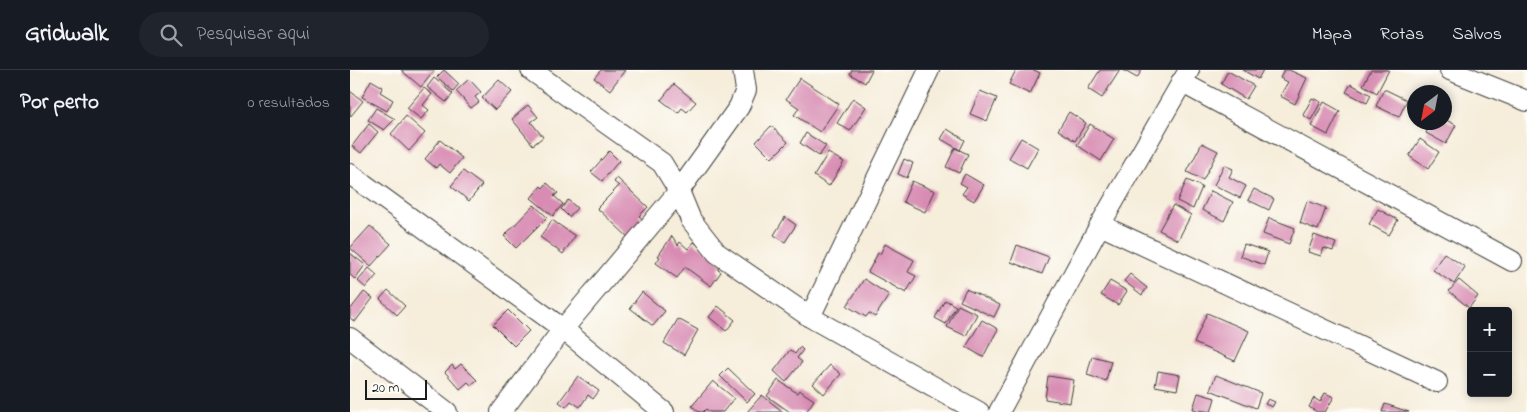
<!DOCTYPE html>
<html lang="pt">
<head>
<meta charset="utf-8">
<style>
	body { margin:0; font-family:"Indie Flower",sans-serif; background:#20242c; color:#f1f3f6 }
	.controls { position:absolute; right:15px; bottom:15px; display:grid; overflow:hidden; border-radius:5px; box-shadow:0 2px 8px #0003 }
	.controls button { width:45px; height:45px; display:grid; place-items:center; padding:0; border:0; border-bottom:1px solid #363941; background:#171b24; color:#f1f3f6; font:25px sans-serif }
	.compass { position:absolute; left:1057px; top:15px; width:45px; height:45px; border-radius:50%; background:#171b24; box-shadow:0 2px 8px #0003; rotate:212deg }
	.scale { position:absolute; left:15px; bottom:12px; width:62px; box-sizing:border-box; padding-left:5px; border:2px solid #1c1c1c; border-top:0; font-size:14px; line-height:18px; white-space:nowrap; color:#1c1c1c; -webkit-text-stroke:4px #fdfcf7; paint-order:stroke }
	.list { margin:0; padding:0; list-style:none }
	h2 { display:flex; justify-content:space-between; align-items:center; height:65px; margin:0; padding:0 20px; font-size:21px }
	h2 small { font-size:16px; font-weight:400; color:#9ea1a6 }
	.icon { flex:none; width:28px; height:28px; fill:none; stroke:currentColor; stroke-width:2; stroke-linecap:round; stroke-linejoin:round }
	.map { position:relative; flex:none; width:1177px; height:342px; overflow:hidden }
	header { display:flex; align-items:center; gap:30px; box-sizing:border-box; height:70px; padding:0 25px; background:#171b24; border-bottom:1px solid #363941 }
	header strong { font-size:24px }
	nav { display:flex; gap:28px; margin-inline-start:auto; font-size:18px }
	.search { width:350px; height:45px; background:#20242c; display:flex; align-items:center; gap:12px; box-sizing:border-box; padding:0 18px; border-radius:28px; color:#9ea1a6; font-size:19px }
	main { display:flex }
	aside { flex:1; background:#171b24 }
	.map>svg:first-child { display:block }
	.building { fill:#d88cb3 }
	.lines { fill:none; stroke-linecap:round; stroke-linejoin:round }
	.street-casing { stroke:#3d3b38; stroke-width:22 }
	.street { stroke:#fff; stroke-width:20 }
</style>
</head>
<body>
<header>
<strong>Gridwalk</strong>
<div class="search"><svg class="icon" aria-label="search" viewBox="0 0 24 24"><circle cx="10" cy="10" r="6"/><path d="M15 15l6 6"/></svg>Pesquisar aqui</div>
<nav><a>Mapa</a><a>Rotas</a><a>Salvos</a></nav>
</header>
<main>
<aside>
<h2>Por perto<small>0 resultados</small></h2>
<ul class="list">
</ul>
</aside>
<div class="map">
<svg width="1177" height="342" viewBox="0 0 1177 342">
	<rect width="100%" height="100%" fill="#fdfcf7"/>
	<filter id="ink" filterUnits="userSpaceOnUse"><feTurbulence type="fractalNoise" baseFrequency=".02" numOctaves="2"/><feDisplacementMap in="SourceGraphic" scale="10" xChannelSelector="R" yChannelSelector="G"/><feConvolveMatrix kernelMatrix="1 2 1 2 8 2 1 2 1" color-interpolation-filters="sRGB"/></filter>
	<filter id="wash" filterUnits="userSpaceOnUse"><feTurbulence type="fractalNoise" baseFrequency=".0096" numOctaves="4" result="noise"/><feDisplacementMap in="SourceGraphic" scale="20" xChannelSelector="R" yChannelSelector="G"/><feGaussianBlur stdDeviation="1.12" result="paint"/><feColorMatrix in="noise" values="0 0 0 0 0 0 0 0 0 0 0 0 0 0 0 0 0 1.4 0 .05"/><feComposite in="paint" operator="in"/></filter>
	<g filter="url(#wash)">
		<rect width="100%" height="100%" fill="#f6edda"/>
		<g id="blocks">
			<path class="building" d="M51,0H85L71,17Z
				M94,0L109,14L103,21L87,7Z
				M251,0H275L260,20L244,8Z
				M502,0H522L515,13L500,4Z
				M666,0H684L690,3L680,24L659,14Z
				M750,0H770L752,28L738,19Z
				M773,0H792L787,8Z
				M893,0H913L908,9Z
				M934,0H939L957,8L945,34L930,26L938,12L930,8Z
				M1021,0H1039L1027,23L1013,15Z
				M878,1L904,16L896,29L871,14Z
				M84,8L103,24L96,32L77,17Z
				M450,8L489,34L470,62L444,45L449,38L436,29Z
				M119,9L131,22L125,27L129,32L121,38L106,21Z
				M21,10L33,17L30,22L43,30L37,41L12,27Z
				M149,10L162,22L145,40L132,28Z
				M324,14L346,32L337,42L332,38L328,43L311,30Z
				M1001,14L1021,25L1017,33L996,22Z
				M74,18L82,24L73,35L79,40L71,49L57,38Z
				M1034,19L1057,30L1049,47L1026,36Z
				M0,21L13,31L0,47Z
				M630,21L647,28L637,51L620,44Z
				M503,28L516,37L500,61L487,53Z
				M962,28L971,32L961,50L953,45Z
				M974,32L990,41L978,65L961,56Z
				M178,35L188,47L181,52L193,67L183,75L162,49Z
				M26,38L45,49L34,60L18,50Z
				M719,42L736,53L725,71L708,60Z
				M56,46L75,63L59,81L41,64Z
				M1094,49L1106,55L1096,74L1076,63L1081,52H1094Z
				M19,54L28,62L11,83L2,76Z
				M740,54L764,69L751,91L727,75Z
				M421,56L438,72L422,88L406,72Z
				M597,59L615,70L610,80L591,69Z
				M456,63L476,76L469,86L450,73Z
				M671,68L688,78L677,98L659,88Z
				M1070,69L1089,82L1078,99L1059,86Z
				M90,70L112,88L100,103L89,94L86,98L75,89Z
				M852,73L868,81L853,110L837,102Z
				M605,78L618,84L609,103L596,97Z
				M259,81L269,91L252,111L241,102Z
				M478,83L494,92L479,116L464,106Z
				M554,89L563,93L557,108L548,104Z
				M874,95L883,99L879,107L896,116L890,128L864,115Z
				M113,101L132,115L119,131L101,116Z
				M615,104L634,115L624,131L612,124L617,117L610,113Z
				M267,108L298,137L289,146L295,151L279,168L247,138L269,116L264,112Z
				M837,110L852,117L843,139L827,131Z
				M562,111L585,121L575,142L553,132Z
				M197,113L208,123L204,126L213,134L203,146L181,128L191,116L193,118Z
				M904,119L924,129L919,140L898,130Z
				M861,121L883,132L874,151L852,140Z
				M218,130L227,138L219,147L211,139Z
				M957,131L976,138L968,160L950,153Z
				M184,135L197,147L166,178L154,166Z
				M823,135L841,145L828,170L809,160Z
				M1028,139L1048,150L1039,165L1019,154Z
				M435,147L446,155L435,172L424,165Z
				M919,148L945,158L939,174L913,164Z
				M202,150L225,166L213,184L190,167Z
				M20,156L41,174L21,196L0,178Z
				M964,165L986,173L983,181L974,178L971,186L958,182Z
				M322,166L328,175L330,172L338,179L344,172L372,193L368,200L371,202L361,216L335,197L327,208L306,193L310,187L308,186Z
				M535,174L564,190L558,202L566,206L556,223L518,202L528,183L530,184Z
				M894,174L918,182L914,195L890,186Z
				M667,175L699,187L692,204L661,192Z
				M0,183L15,195L5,209L0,205Z
				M1094,183L1115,197L1104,214L1083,200Z
				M19,198L27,205L16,218L8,211Z
				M780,204L797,218L792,225L774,211Z
				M514,209L539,225L525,247L519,243L516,247L497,236Z
				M1109,210L1128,226L1119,238L1099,221Z
				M760,211L777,221L768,235L751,225Z
				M616,219L650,235L644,247L610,231Z
				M38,220L55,236L47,245L30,229Z
				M14,222L23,228L5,252L0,248V240Z
				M292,222L315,241L303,256L280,238Z
				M595,230L606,236L596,254L585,248Z
				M608,235L627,244L616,266L597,257Z
				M368,236L385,250L376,261L359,247Z
				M158,240L179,261L164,276L143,255Z
				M857,243L899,261L885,291L844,273Z
				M328,249L348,260L334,285L314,273Z
				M632,250L648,259L633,287L616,277Z
				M450,277L453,280L447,288L452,292L436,312L424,301L440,280L445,284Z
				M742,286L761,291L756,311L737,305Z
				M111,294L127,310L121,315L118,312L110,319L95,302L102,295L105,299Z
				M480,295L491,304L474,324L463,314Z
				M378,298L405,324L397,332L370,306Z
				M808,301L830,305L827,320L805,316Z
				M866,305L911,323L906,338L860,320Z
				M228,306L249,321L243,329L238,325L230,337L221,331L216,337L209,332Z
				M698,306L724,310L720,333L695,329Z
				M428,310L447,323L449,320L464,330L456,342H440L417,326Z
				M363,311L384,328L373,342H360L356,339L353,342H349L342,336Z
				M848,323L865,328L861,342L843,339Z
				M975,323L984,327L975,342H967L959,337L964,328L970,332Z
				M412,325L433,342H397Z
				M918,329L925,332L922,337L915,334Z
				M1035,334L1059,342H1032Z"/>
		</g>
	</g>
	<g filter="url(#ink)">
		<use href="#blocks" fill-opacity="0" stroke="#3d3b38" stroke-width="1"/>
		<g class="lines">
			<defs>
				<path id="street" d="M181,0L312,93L329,121L341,150L367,183L460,247L629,342
					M1100,0L1177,31
					M831,12L1162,191
					M0,104L213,259L314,342
					M750,155L1087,312
					M460,247L579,0
					M0,268L97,342
					M151,342L213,259L329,121L389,37L396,20L393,0
					M649,342L750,155L839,0"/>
			</defs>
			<use href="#street" class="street-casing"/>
			<use href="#street" class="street"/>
		</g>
	</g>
</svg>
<div class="controls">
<button>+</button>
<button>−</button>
</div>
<svg class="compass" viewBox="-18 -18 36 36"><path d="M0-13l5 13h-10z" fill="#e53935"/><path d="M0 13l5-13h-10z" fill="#9ea1a6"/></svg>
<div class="scale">20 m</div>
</div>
</main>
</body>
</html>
